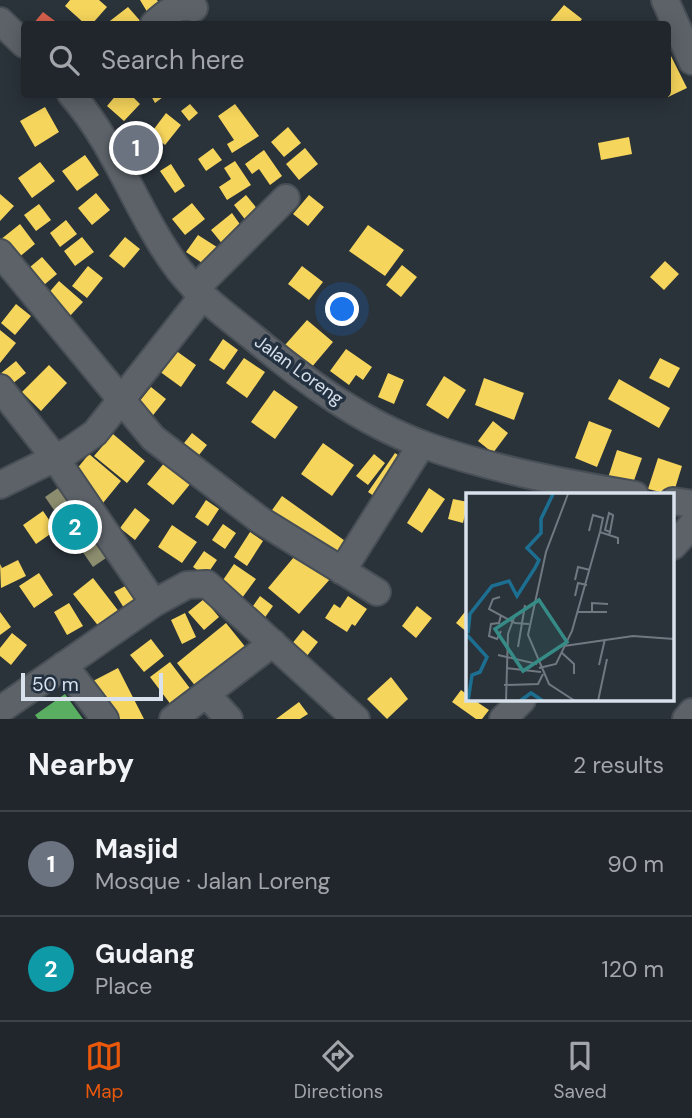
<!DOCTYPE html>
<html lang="en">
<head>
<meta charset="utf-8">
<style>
	body { margin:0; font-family:"DM Sans",sans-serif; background:#2d3238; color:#f1f3f6 }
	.scale { position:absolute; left:21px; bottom:18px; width:142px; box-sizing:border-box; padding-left:7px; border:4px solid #d8e1ec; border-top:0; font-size:19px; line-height:24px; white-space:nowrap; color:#d8e1ec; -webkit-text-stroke:5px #233141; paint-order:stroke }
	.you { position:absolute; left:343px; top:310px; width:24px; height:24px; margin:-18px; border:5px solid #fff; border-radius:50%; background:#1a73e8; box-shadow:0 0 0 10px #1a73e833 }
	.badge { display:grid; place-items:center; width:46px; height:46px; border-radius:50%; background:#ea580c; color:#fff; font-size:23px; font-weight:700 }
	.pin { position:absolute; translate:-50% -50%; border:4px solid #fff; box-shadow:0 2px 7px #0006 }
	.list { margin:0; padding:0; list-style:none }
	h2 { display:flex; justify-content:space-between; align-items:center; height:91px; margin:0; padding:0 28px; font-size:30px }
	h2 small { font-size:23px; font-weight:400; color:#a2a5a9 }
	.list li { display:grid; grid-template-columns:46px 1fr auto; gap:21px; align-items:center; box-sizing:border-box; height:105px; padding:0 28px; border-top:2px solid #3d4348 }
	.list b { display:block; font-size:26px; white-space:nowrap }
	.list p { margin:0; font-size:23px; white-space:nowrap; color:#a2a5a9 }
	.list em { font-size:23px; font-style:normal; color:#a2a5a9 }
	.icon { flex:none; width:38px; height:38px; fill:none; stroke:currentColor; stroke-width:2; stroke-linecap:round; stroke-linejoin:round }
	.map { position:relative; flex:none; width:692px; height:719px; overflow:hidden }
	.search { position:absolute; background:#20262c; box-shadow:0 4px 18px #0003; left:21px; right:21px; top:21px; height:77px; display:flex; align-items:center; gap:18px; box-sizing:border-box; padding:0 24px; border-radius:7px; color:#a2a5a9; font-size:26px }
	.sheet { height:301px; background:#20262c }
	nav { display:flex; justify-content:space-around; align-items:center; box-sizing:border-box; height:98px; border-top:2px solid #3d4348; background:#20262c; font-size:19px; color:#a2a5a9 }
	nav a { display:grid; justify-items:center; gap:4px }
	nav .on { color:#ea580c }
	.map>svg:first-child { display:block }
	.homes { fill:#f6d55c }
	.shops { fill:#d6604d }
	.public { fill:#5aae61 }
	.industry { fill:#8c8c6e }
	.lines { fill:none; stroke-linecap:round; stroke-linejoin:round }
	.minor-casing { stroke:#474e55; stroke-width:30 }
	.minor { stroke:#5c6268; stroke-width:26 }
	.labels { text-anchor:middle; stroke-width:7; stroke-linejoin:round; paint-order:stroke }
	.street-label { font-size:18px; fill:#d8e1ec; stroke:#233141 }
	.inset-river { fill:none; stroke:#1d6f92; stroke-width:3.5 }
	.inset-road { fill:none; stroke:#707881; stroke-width:2 }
	.view { fill:#378b87; fill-opacity:0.15; stroke:#378b87; stroke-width:3.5 }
	.inset-edge { fill:none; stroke:#d8e1ec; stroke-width:3.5 }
</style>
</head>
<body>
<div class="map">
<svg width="692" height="719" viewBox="0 0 692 719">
	<rect width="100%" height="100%" fill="#2a323a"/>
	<path class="homes" d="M70,0H99L107,7L92,24H85L65,6Z
		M140,0H157L164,12L152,20Z
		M564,5L582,19L578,24H548Z
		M128,7L143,24H106Z
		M670,54L687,88L668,97V55Z
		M117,94H130L140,104L124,121L107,106Z
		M150,94H167L155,103Z
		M190,104L198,113L189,121L181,111Z
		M235,104L259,136L232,153L227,144L234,140L218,116Z
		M45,107L59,132L35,147L20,121Z
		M166,113L181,125L165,145L151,133Z
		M288,127L301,143L284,157L271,142Z
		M629,137L632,154L601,160L598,143Z
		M213,148L222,160L206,171L198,159Z
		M305,148L318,164L299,180L286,164Z
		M264,150L282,176L270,185L259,169L252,174L245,164Z
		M85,155L99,175L77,191L62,171Z
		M235,161L251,185L227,200L219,187L231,179L224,168Z
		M40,162L55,181L32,198L18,178Z
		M171,164L185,186L175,193L160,171Z
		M96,193L110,210L92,225L78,208Z
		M0,194L14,206L0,221Z
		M246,195L263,216L250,226L234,205Z
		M309,195L324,207L308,226L293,214Z
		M192,203L205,219L185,235L172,219Z
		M39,204L51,220L36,231L24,215Z
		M232,213L244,230L224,246L211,230Z
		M66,220L77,234L60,247L50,233Z
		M20,224L35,244L12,263L0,247V240Z
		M368,225L404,250L385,276L349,251Z
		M198,235L220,249L208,267L186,252Z
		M82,237L94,252L75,266L64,251Z
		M125,237L140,249L124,268L109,256Z
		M42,257L57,274L38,290L24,272Z
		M665,261L679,274L664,290L650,277Z
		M402,265L417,277L401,297L386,285Z
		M88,266L103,278L87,298L72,286Z
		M302,266L323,282L309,300L288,284Z
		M59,281L83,302L69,317L46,296Z
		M16,304L31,316L15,335L1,323Z
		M307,320L333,342L311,368L285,345Z
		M0,330L16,343L0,363Z
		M223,339L238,350L224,370L209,360Z
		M346,349L372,367L363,380L356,375L349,385L330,371Z
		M175,350L196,365L181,387L159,371Z
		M244,358L265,372L247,398L226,383Z
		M660,358L680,368L669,388L649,378Z
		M16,361L26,373L7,388L0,380V374Z
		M49,365L67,383L41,411L22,392Z
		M388,373L404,380L394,404L378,397Z
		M444,376L466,390L448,419L426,405Z
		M484,378L524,393L514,420L475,405Z
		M619,379L670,408L659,428L608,399Z
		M151,387L166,399L150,419L135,407Z
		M274,390L298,407L275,439L251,422Z
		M493,421L508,433L493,453L478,441Z
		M589,421L612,430L597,467L575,458Z
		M192,433L207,445L191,465L177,452Z
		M113,434L145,461L127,483L94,456Z
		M323,443L354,465L332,496L301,474Z
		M617,450L642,458L631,489L607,481Z
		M395,453L408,462L381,501L368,492Z
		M89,454L121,481L103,503L71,476Z
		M374,454L385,463L368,485L356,476Z
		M658,458L682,466L673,495L648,489Z
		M165,462L191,483L173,505L147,484Z
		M429,488L445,499L422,533L407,523Z
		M282,496L348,543L336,559L270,513Z
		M453,499L468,502L463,523L448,519Z
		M206,500L219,509L208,526L195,517Z
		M135,508L150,520L135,540L120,528Z
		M43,511L56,530L36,544L23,525Z
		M223,524L236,533L225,549L212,540Z
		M172,525L197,542L182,563L158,547Z
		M250,532L263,541L247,566L234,557Z
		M204,551L217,560L206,576L193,567Z
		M299,551L331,578L299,614L268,588Z
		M18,560L26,576L1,588L0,564L2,568Z
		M234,564L256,579L242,598L221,583Z
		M39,573L53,595L34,608L19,586Z
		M93,578L120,613L100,628L73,594Z
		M131,583L140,599L124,608L114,592Z
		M260,596L273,606L261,623L248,613Z
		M348,596L367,609L355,626L352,624L347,632L325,618L334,604L340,608Z
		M204,599L219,617L204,630L188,612Z
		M69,603L83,626L67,635L54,612Z
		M417,606L432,618L416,638L402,626Z
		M468,608V633L456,623Z
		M0,612L11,627L0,635Z
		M185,613L196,637L182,644L171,620Z
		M226,623L247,649L197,688L177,663Z
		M303,630L318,642L302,662L287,650Z
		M12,633L27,645L11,665L0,656V648Z
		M151,639L164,656L144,672L130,655Z
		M170,662L195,695L175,710L150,677Z
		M118,668L144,719H113L93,681Z
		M391,677L408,699L387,719L367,699Z
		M461,690L468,695V700H474L489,710L482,719H476L452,702Z
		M299,702L308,714L300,719H276Z"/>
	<path class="shops" d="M43,12L59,24H33Z"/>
	<path class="public" d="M140,126L156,155L133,169L116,140Z
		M65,694L83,719H38L35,715Z"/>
	<path class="industry" d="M58,488L106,558L93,567L45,497Z"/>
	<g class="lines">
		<defs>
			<path id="minor" d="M665,0L692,61
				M0,21L24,44
				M154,24C166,13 176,4 194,8
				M71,94C117,146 138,216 179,270C200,297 228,317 254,338C304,380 361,422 424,445C491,469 564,483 635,495
				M0,253L153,438L260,520L377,592
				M195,289L286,198
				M0,388L55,458L154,603L187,585L207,584L356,719
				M0,485L69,451L95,433L203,296
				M673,501L692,504
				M673,546L692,525
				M342,571L422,444
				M64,665L105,719
				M207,695L229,719
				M0,710L154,603
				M173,719L273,643
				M503,719L522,700
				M686,719L692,712"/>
		</defs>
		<use href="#minor" class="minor-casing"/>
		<use href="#minor" class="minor"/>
	</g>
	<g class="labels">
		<g class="street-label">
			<text transform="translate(299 370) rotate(36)" y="6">Jalan Loreng</text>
		</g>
	</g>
	<g transform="translate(466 493)">
		<rect width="208" height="208" fill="#2a323a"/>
		<path class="inset-river" d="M2,140L4,121L26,93L43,88L51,103L69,75L73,67L61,55L75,40V26L87,1M0,141L21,164L14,179L6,182L2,208M54,208L65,200L77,208"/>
		<path class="inset-road" d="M102,1L80,59L62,142L83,191L109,208M123,38L127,22L137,25L134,39M143,42L144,39L147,23V22L143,20L139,37L144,39H145M109,87L112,74L124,77M109,103L112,90L121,92M34,104L27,106L23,116L49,130L63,131M111,119H141M126,119V110L142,111M35,122L33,130L25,131L23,143L31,146L35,138M98,153L167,143L208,146M52,154L59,112M95,159L108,171V181M32,162L71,171M133,172L139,146M40,175L75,179M73,175L90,171L106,138L134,39L152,45V51M38,192L72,191L77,181M40,208L42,141L49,122M132,208L141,166"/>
		<path class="view" d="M73,107L101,149L57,178L29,136Z"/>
		<rect width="208" height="208" class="inset-edge"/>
	</g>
</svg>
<div class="scale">50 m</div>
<div class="you"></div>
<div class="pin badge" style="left:136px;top:148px;background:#6b7280">1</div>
<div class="pin badge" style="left:75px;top:527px;background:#0f9aa8">2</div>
<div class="search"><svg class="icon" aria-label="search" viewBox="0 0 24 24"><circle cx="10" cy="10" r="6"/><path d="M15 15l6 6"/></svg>Search here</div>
</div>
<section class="sheet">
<h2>Nearby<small>2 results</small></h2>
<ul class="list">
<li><span class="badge" style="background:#6b7280">1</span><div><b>Masjid</b><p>Mosque · Jalan Loreng</p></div><em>90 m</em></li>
<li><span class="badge" style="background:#0f9aa8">2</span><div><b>Gudang</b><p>Place</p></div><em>120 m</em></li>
</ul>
</section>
<nav>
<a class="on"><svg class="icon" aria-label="map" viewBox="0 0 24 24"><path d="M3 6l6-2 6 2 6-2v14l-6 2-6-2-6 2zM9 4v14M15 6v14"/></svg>Map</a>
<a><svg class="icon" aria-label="directions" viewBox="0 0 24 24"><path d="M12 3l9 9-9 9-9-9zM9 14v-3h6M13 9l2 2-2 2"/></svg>Directions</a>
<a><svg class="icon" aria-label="saved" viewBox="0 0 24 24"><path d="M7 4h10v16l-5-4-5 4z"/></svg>Saved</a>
</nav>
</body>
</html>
